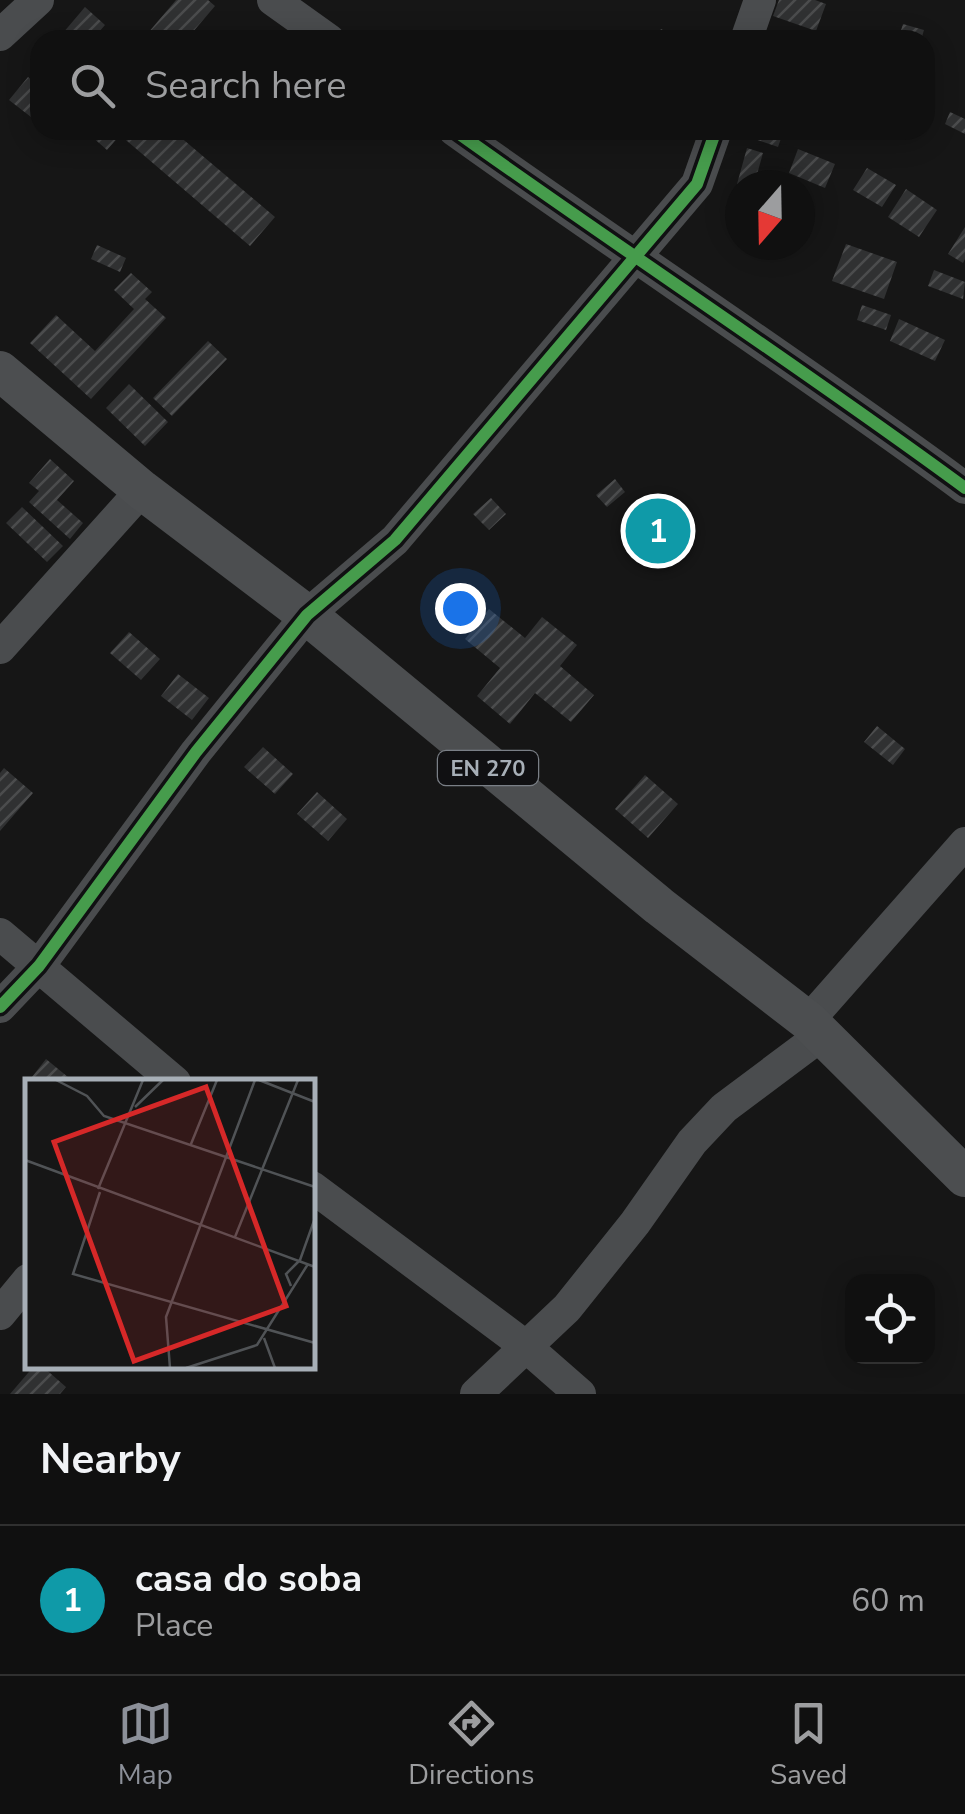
<!DOCTYPE html>
<html lang="en">
<head>
<meta charset="utf-8">
<style>
	body { margin:0; font-family:"Nunito Sans",sans-serif; background:#1e1e1e; color:#f1f3f6 }
	.controls { position:absolute; right:30px; bottom:30px; display:grid; overflow:hidden; border-radius:20px; box-shadow:0 5px 25px #0003 }
	.controls button { width:90px; height:90px; display:grid; place-items:center; padding:0; border:0; border-bottom:2px solid #303030; background:#101010; color:#f1f3f6; font:50px sans-serif }
	.compass { position:absolute; left:725px; top:170px; width:90px; height:90px; border-radius:50%; background:#101010; box-shadow:0 5px 25px #0003; rotate:200deg }
	.you { position:absolute; left:460px; top:608px; width:35px; height:35px; margin:-25px; border:8px solid #fff; border-radius:50%; background:#1a73e8; box-shadow:0 0 0 15px #1a73e833 }
	.badge { display:grid; place-items:center; width:65px; height:65px; border-radius:50%; background:#8c9099; color:#fff; font-size:32px; font-weight:700 }
	.pin { position:absolute; translate:-50% -50%; border:5px solid #fff; box-shadow:0 2px 10px #0006 }
	.list { margin:0; padding:0; list-style:none }
	h2 { display:flex; justify-content:space-between; align-items:center; height:130px; margin:0; padding:0 40px; font-size:42px }
	h2 small { font-size:32px; font-weight:400; color:#9c9d9f }
	.list li { display:grid; grid-template-columns:65px 1fr auto; gap:30px; align-items:center; box-sizing:border-box; height:150px; padding:0 40px; border-top:2px solid #303030 }
	.list b { display:block; font-size:38px; white-space:nowrap }
	.list p { margin:0; font-size:32px; white-space:nowrap; color:#9c9d9f }
	.list em { font-size:32px; font-style:normal; color:#9c9d9f }
	.icon { flex:none; width:55px; height:55px; fill:none; stroke:currentColor; stroke-width:2; stroke-linecap:round; stroke-linejoin:round }
	.map { position:relative; flex:none; width:965px; height:1394px; overflow:hidden }
	.search { position:absolute; background:#101010; box-shadow:0 5px 25px #0003; left:30px; right:30px; top:30px; height:110px; display:flex; align-items:center; gap:25px; box-sizing:border-box; padding:0 35px; border-radius:30px; color:#9c9d9f; font-size:38px }
	.sheet { height:280px; background:#101010 }
	nav { display:flex; justify-content:space-around; align-items:center; box-sizing:border-box; height:140px; border-top:2px solid #303030; background:#101010; font-size:28px; color:#9c9d9f }
	nav a { display:grid; justify-items:center; gap:5px }
	nav .on { color:#8c9099 }
	.map>svg:first-child { display:block }
	.building { fill:url(#building-hatch) }
	.lines { fill:none; stroke-linecap:round; stroke-linejoin:round }
	.minor { stroke:#4a4c4e; stroke-width:32 }
	.major { stroke:#4c4e50; stroke-width:40 }
	.cycleway-casing { stroke:#101012; stroke-width:19 }
	.cycleway { stroke:#469c4c; stroke-width:12 }
	.labels { text-anchor:middle; stroke-width:9; stroke-linejoin:round; paint-order:stroke }
	.shield { fill:#101012; stroke:#7a7f86; stroke-width:2.5 }
	.shield-label { font-size:22px; font-weight:bold; fill:#a7afb7 }
	.inset-road { fill:none; stroke:#505356; stroke-width:2.5 }
	.view { fill:#d62828; fill-opacity:0.15; stroke:#d62828; stroke-width:5 }
	.inset-edge { fill:none; stroke:#a7afb7; stroke-width:5 }
</style>
</head>
<body>
<div class="map">
<svg width="965" height="1394" viewBox="0 0 965 1394">
	<defs>
		<pattern id="building-hatch" width="6" height="6" patternUnits="userSpaceOnUse" patternTransform="scale(2.5)"><rect width="6" height="6" fill="#303132"/><path d="M-1 1l2-2M0 6l6-6M5 7l2-2" fill="none" stroke="#4b4c4d"/></pattern>
	</defs>
	<rect width="100%" height="100%" fill="#161616"/>
	<path class="building" d="M176,0H208L215,6L186,40H142Z
		M779,0H815L826,4L816,31L773,16Z
		M85,7L105,25L92,40H57Z
		M903,24L924,30L921,40H898Z
		M661,29L676,36L674,40H655Z
		M28,77L40,87V124L9,100Z
		M950,112L965,119V134L945,124Z
		M94,130H172L275,217L250,246L120,135L107,150L90,135Z
		M748,130H784L778,147L746,136Z
		M847,130H876L872,139Z
		M747,148L763,153L754,185H740L737,184Z
		M798,149L835,164L825,188L789,173Z
		M867,168L896,185L882,207L853,190Z
		M906,189L937,210L919,237L888,217Z
		M965,227V259L963,263L948,254Z
		M846,244L897,262L884,299L832,281Z
		M97,245L126,258L120,272L91,259Z
		M934,270L965,282L963,299L928,286Z
		M131,273L152,292L145,299L166,318L91,399L30,343L56,315L95,351L134,309L114,290Z
		M862,305L891,315L886,330L857,320Z
		M899,319L945,340L935,361L890,341Z
		M208,341L227,359L172,416L153,398Z
		M129,384L168,422L145,446L106,408Z
		M50,459L74,481L57,500L83,523L70,539L29,502L39,491L29,483Z
		M615,479L625,492L607,507L596,495Z
		M491,498L506,514L489,530L473,514Z
		M639,501L691,543L676,561L625,518Z
		M22,507L63,546L47,562L6,523Z
		M489,609L525,638L542,617L577,645L560,666L594,695L571,722L535,693L510,724L477,696L500,668L465,639Z
		M129,632L160,659L141,680L110,653Z
		M178,674L209,698L192,720L161,696Z
		M877,726L905,749L893,765L864,742Z
		M263,747L293,774L275,794L244,767Z
		M4,768L33,793L0,831V773Z
		M645,775L678,804L648,838L615,809Z
		M317,792L347,819L328,841L297,814Z
		M46,1059L74,1082H28Z
		M34,1366H42L66,1387L60,1394H10Z"/>
	<g class="lines">
		<path class="minor" d="M273,0L329,40
			M0,35L38,0
			M746,40L760,0
			M454,130C623,251 798,365 965,488
			M0,648L142,490
			M0,934L175,1082
			M0,1007L39,966L196,752L307,615L395,540L697,184L716,130
			M808,1021L965,843
			M312,1187L524,1345L580,1394
			M0,1314L28,1280
			M476,1394L567,1308L635,1223L692,1142L724,1108L823,1034"/>
		<path class="major" d="M0,371L142,490L307,615L659,906L808,1021L965,1177"/>
		<defs>
			<path id="cycleway" d="M454,130C623,251 798,365 965,488
				M0,1007L39,966L196,752L307,615L395,540L697,184L716,130"/>
		</defs>
		<use href="#cycleway" class="cycleway-casing"/>
		<use href="#cycleway" class="cycleway"/>
	</g>
	<g class="labels">
		<rect class="shield" x="438" y="751" width="100" height="34" rx="8"/>
		<g class="shield-label">
			<text x="488" y="776">EN 270</text>
		</g>
	</g>
	<g transform="translate(25 1079)">
		<rect width="290" height="290" fill="#161616"/>
		<path class="inset-road" d="M31,1L62,17L79,37L290,108M234,1L290,23M110,28L138,1M166,65L192,1M0,81L290,188M73,110L118,1M75,113L48,195L290,264M210,158L273,1M275,181L290,139M266,207L261,195L275,181M239,259L250,289M145,289L141,238L230,1M161,289L232,266L283,185"/>
		<path class="view" d="M181,8L261,227L109,282L29,63Z"/>
		<rect width="290" height="290" class="inset-edge"/>
	</g>
</svg>
<div class="controls">
<button><svg class="icon" aria-label="locate" viewBox="0 0 24 24"><circle cx="12" cy="12" r="6"/><path d="M12 2v4M12 18v4M2 12h4M18 12h4"/></svg></button>
</div>
<svg class="compass" viewBox="-18 -18 36 36"><path d="M0-13l5 13h-10z" fill="#e53935"/><path d="M0 13l5-13h-10z" fill="#9c9d9f"/></svg>
<div class="you"></div>
<div class="pin badge" style="left:658px;top:531px;background:#0f9aa8">1</div>
<div class="search"><svg class="icon" aria-label="search" viewBox="0 0 24 24"><circle cx="10" cy="10" r="6"/><path d="M15 15l6 6"/></svg>Search here</div>
</div>
<section class="sheet">
<h2>Nearby<small></small></h2>
<ul class="list">
<li><span class="badge" style="background:#0f9aa8">1</span><div><b>casa do soba</b><p>Place</p></div><em>60 m</em></li>
</ul>
</section>
<nav>
<a class="on"><svg class="icon" aria-label="map" viewBox="0 0 24 24"><path d="M3 6l6-2 6 2 6-2v14l-6 2-6-2-6 2zM9 4v14M15 6v14"/></svg>Map</a>
<a><svg class="icon" aria-label="directions" viewBox="0 0 24 24"><path d="M12 3l9 9-9 9-9-9zM9 14v-3h6M13 9l2 2-2 2"/></svg>Directions</a>
<a><svg class="icon" aria-label="saved" viewBox="0 0 24 24"><path d="M7 4h10v16l-5-4-5 4z"/></svg>Saved</a>
</nav>
</body>
</html>
